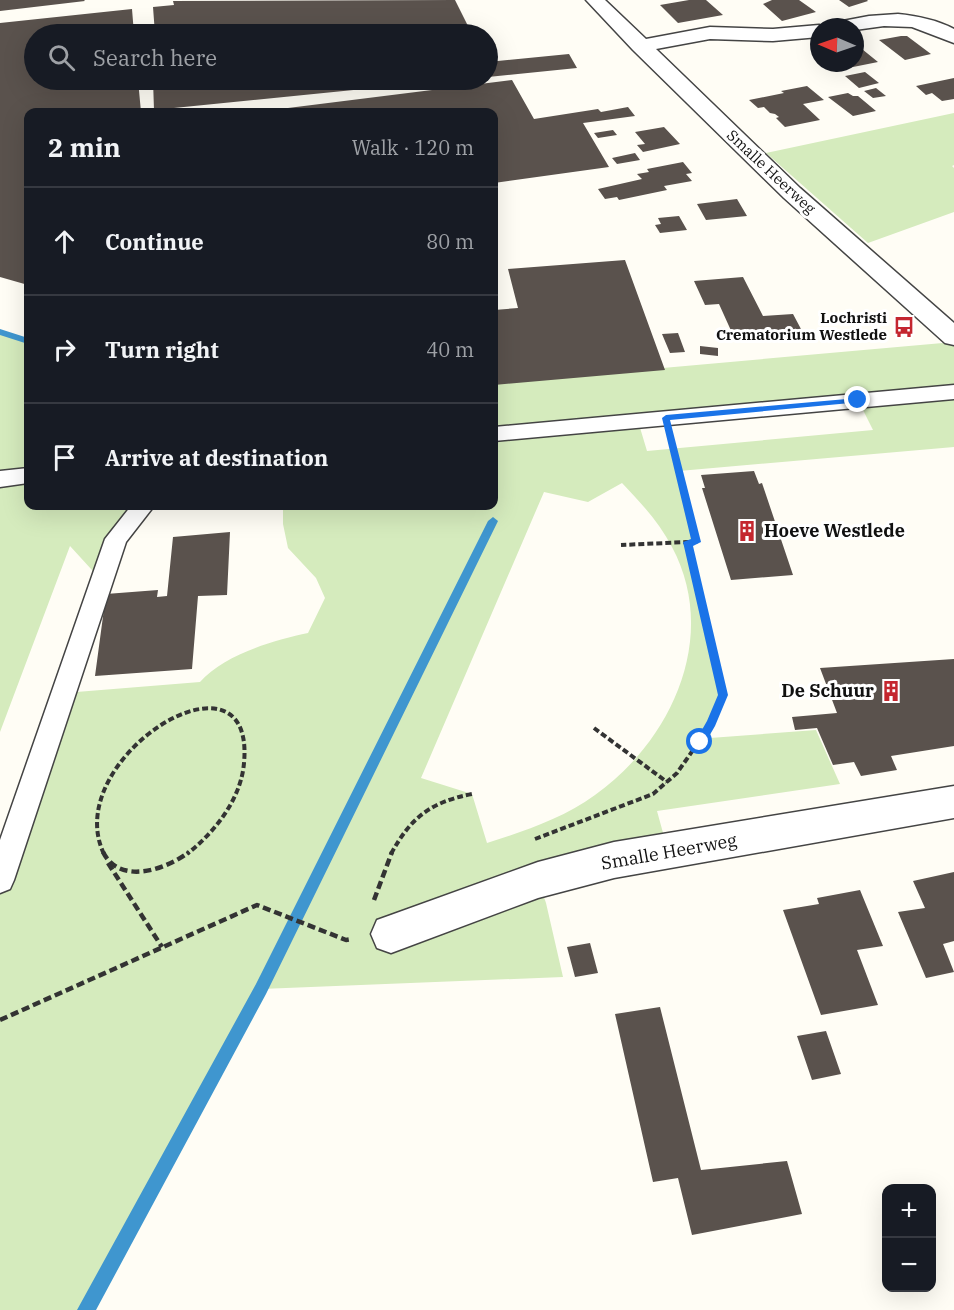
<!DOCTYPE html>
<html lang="en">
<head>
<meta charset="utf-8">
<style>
	body { margin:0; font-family:"IBM Plex Serif",serif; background:#20242c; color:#f1f3f6 }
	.controls { position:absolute; right:18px; bottom:18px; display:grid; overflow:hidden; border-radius:12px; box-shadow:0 6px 24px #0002 }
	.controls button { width:54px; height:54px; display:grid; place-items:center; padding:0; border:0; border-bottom:2px solid #363941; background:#171b24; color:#f1f3f6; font:30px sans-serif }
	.compass { position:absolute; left:810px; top:18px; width:54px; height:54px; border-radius:50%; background:#171b24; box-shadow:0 6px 24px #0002; rotate:272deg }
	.stop { position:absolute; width:18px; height:18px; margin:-14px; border:4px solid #1a73e8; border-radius:50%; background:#fff }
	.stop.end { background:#1a73e8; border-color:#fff; box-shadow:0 2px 6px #0008 }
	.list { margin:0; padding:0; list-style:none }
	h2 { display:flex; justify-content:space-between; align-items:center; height:78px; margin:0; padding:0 24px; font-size:26px }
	h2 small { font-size:20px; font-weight:400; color:#9ea1a6 }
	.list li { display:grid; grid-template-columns:39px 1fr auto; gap:18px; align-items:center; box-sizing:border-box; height:108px; padding:0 24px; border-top:2px solid #363941 }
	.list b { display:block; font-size:22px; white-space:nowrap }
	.list em { font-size:20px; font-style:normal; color:#9ea1a6 }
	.icon { flex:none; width:33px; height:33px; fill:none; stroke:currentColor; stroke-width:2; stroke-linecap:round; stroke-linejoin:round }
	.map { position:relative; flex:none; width:954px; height:1310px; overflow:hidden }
	.search { position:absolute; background:#171b24; box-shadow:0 6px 24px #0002; left:24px; top:24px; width:474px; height:66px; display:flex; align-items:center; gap:15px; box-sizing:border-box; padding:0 21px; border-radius:33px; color:#9ea1a6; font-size:22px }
	.panel { position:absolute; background:#171b24; box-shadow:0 6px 24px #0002; left:24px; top:108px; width:474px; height:402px; border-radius:12px }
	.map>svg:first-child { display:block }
	.green { fill:#d5ebbd; fill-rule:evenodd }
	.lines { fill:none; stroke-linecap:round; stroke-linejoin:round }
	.stream { fill:#3f96cf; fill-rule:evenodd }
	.building { fill:#5a524d }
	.lane-casing { stroke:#444; stroke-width:3 }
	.street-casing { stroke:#444; stroke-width:3 }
	.path-far2 { stroke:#333; stroke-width:3; stroke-dasharray:4.5 2; stroke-linecap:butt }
	.path-far1 { stroke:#333; stroke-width:4; stroke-dasharray:6 3; stroke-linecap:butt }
	.path { stroke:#333; stroke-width:4.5; stroke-dasharray:8 4; stroke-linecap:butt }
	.lane { fill:#fff; fill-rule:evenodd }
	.street { fill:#fff; fill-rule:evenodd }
	.route { fill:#1a73e8 }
	.labels { text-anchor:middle; stroke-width:6; stroke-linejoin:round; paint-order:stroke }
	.far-street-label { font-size:15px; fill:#111; stroke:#fff }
	.far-poi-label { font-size:15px; font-weight:bold; fill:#111; stroke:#fff; text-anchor:end }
	.poi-label { font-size:18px; font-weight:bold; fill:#111; stroke:#fff; text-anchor:start }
	.street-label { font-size:18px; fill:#111; stroke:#fff }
</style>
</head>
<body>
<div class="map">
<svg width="954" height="1310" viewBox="0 0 954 1310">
	<rect width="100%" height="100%" fill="#fffdf5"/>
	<path class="green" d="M954,113V165L952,166L954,168V212L868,243L766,153Z
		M0,332L28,341V506H143L116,539L102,581L70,546L0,732Z
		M954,342V447L679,471L696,542L688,543L723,695L712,723L710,738L816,730L840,784L657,811L668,851L533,865L546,903L563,977L261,989L86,1310H0V880L64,693L200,682C223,655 274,640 308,633L325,598L316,578L288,548L283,524V506H494V383ZM858,400L873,430L647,451L638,421ZM622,483C641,503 659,522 672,547C720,637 671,741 595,795C562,819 524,831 487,843L472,794L421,778L544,492L588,502Z"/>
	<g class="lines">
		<path class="stream" d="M0,329L28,338V344L0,335Z
			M493,517L498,521L266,994L96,1310H77L256,984L488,521Z"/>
	</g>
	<path class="building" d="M0,0H84L85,1L0,11Z
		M455,0L472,34H177V31L155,34L153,7L174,5L173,1Z
		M689,0H706L723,15L678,23L660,5Z
		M772,0H799L816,12L782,21L763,4Z
		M839,0H867L868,1L849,7Z
		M132,9L134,34H34V80H138L141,112H28V285L0,277V23Z
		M901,36H907L931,54L905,60L879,40Z
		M857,45L878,62L848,68L842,63H855V46Z
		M569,54L577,68L488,77V62Z
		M865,72L879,83L859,88L845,76Z
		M954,78V99L942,101L932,93L926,95L916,86Z
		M153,80H443V81L154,110Z
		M512,80L534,119L598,109L601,112L628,107L635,116L583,123L609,167L494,183V112H256Z
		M807,86L824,100L803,104L820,120L785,127L776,118L779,117L775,114L770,113L764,107L758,108L749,100L784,93L781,91Z
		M876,88L886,96L873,98L864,91Z
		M848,93L853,96H858L876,111L853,116L828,97Z
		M664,127L680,144L643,152L637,145L645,144L635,132Z
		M613,130L617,135L598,138L594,133Z
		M635,153L640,160L617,164L612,158Z
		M683,162L692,173L686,174L692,181L664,186L667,190L619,200L617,197L605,199L598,189L642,179L637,174L649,172L647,169Z
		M737,199L747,216L706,220L697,204Z
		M679,216L687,230L660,233L655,225L661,224L658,218Z
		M625,260L665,370L494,385V310L518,308L508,269Z
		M743,277L763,316L793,314L801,329L733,335L719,304L705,305L694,281Z
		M678,333L685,352L670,353L662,334Z
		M700,346L718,348V356L700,354Z
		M754,471L759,484L762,483L793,575L731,580L702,488H705L701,475Z
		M230,532L227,595L198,596L192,669L95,676L106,594L158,590L157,597L167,596L173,537Z
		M954,659V746L891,756L897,770L861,776L854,762L833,765L817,728L795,730L792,717L837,713L820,668Z
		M954,872V941L943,944L954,972L926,978L898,912L925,908L913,881Z
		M860,890L883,946L857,950L878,1005L821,1015L783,910L819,904L817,898Z
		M590,943L598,973L575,977L567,947Z
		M660,1007L701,1170L787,1161L802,1214L692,1235L678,1178L653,1182L615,1014Z
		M826,1031L841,1074L812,1080L797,1036Z"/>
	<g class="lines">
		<defs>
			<path id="lane" d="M954,385V399L494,441V427Z
				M28,468V483L0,487V471Z
				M131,506H154L126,542L14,880L10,889L0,893V840L105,539Z"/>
			<path id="street" d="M586,0H605L646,39L710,27L773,29L819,25L825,27H819V37L773,41L710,39L656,49L800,188L954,323V345L945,343L784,198L633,50Z
				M898,14C918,16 937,20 954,29V43L912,27L884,26L855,30V27H830L832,23L869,16Z
				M954,786V818L614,878L538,898L391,953L377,948L371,934L377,920L391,915L538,862L614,842Z"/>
		</defs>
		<use href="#lane" class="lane-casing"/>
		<use href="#street" class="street-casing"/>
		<path class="path-far2" d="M673,446L685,497"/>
		<path class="path-far1" d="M685,495L696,542H688
			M594,728L667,782
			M535,839L653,794L677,773L712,723L723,695L688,542L621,545
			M104,854C58,759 256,635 244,763C241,799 215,832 187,854
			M391,854C411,817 431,802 472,794"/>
		<path class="path" d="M103,852C120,886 167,869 189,852
			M108,863L162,947
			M374,900L392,852
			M0,1020L257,905L346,940L352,939"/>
		<use href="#lane" class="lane"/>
		<use href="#street" class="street"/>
	</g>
	<path class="route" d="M858,398H861V402L670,420L701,542L693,546L728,695L715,726L704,745H696L695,742L707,721L718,695L683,542L691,539L662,418L666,415Z"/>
	<defs>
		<symbol id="bus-bare" viewBox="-9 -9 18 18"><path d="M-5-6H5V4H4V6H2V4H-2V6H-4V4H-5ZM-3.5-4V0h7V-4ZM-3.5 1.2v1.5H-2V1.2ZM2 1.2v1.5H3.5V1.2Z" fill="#c4262e" stroke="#fff" stroke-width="2.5" paint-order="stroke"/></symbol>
		<symbol id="building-bare" viewBox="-9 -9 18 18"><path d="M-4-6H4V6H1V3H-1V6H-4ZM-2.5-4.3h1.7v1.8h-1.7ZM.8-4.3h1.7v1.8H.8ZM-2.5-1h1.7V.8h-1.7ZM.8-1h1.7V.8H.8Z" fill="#c4262e" stroke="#fff" stroke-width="2.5" paint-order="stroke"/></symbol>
	</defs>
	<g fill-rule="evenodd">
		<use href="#bus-bare" x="889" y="312" width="30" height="30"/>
		<use href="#building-bare" x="732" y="516" width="30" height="30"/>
		<use href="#building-bare" x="876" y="676" width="30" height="30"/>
	</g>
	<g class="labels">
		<g class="far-street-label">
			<text transform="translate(771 172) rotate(43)" y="5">Smalle Heerweg</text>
		</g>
		<g class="far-poi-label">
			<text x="887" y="323">Lochristi<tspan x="887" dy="17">Crematorium Westlede</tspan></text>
		</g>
		<g class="poi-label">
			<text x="764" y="537">Hoeve Westlede</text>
			<text x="874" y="697" text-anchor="end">De Schuur</text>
		</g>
		<g class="street-label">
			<text transform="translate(669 852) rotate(-10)" y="6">Smalle Heerweg</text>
		</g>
	</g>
</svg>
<div class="controls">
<button>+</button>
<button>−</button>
</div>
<svg class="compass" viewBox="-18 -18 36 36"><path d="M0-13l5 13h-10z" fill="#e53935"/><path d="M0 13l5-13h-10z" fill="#9ea1a6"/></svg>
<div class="stop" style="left:700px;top:742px"></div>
<div class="stop end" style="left:858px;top:400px"></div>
<div class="search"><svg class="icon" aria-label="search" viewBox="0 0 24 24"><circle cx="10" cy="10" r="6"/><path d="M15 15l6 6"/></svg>Search here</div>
<section class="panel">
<h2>2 min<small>Walk · 120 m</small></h2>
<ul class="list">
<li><svg class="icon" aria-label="ahead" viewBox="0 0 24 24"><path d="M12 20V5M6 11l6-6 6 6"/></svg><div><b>Continue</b></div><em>80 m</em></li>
<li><svg class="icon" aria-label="right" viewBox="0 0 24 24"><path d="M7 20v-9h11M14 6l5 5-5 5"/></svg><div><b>Turn right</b></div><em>40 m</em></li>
<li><svg class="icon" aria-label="arrive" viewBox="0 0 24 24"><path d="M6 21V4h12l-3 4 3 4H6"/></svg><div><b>Arrive at destination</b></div></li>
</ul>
</section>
</div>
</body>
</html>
